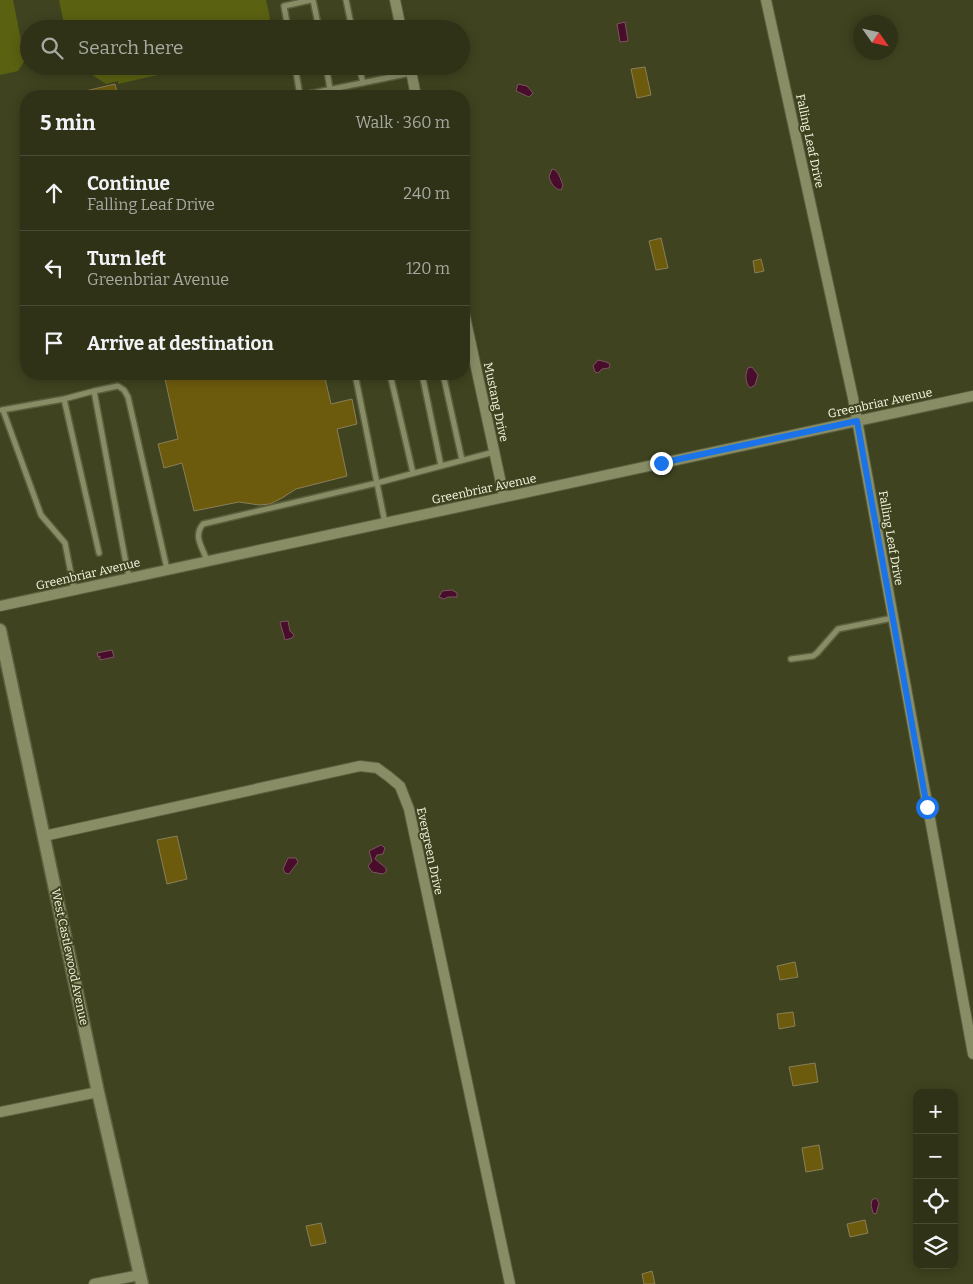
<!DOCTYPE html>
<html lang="en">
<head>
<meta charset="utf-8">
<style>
	body { margin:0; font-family:Bitter,serif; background:#373a20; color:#f1f3f6 }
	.controls { position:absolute; right:15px; bottom:15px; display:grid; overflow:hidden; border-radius:10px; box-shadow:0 2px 12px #0003 }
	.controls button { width:45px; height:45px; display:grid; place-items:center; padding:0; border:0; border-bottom:1px solid #4a4d36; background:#2f3217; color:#f1f3f6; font:25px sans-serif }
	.compass { position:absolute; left:853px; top:15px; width:45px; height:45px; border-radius:50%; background:#2f3217; box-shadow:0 2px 12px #0003; rotate:124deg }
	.stop { position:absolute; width:15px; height:15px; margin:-11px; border:4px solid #1a73e8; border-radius:50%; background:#fff }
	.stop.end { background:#1a73e8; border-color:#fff; box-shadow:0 1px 5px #0008 }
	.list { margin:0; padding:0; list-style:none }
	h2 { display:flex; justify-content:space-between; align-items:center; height:65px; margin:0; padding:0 20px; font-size:21px }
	h2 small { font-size:16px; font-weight:400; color:#a7aaa1 }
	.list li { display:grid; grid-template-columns:32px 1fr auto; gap:15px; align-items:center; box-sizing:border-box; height:75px; padding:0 20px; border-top:1px solid #4a4d36 }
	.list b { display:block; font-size:19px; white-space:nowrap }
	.list p { margin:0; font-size:16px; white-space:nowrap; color:#a7aaa1 }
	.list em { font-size:16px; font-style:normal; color:#a7aaa1 }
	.icon { flex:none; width:28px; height:28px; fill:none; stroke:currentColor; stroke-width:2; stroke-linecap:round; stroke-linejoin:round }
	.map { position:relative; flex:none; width:973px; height:1284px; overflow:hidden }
	.search { position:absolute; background:#2f3217; box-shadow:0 2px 12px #0003; left:20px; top:20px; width:450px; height:55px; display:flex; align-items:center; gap:12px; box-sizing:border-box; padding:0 18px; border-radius:28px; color:#a7aaa1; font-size:19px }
	.panel { position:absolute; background:#2f3217; box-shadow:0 2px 12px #0003; left:20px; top:90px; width:450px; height:290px; border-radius:20px }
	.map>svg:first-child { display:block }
	.green { fill:#5a6111 }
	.water { fill:#480d2a; stroke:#7c5462 }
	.building { fill:#6d5b0d; stroke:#897f59 }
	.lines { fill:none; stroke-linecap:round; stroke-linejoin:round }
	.service-casing { stroke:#5c5f3e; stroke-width:8 }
	.minor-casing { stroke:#5c5f3e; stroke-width:12 }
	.tertiary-casing { stroke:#5c5f3e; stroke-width:15 }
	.service { stroke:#888d66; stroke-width:5 }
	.minor { stroke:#888d66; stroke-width:10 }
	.tertiary { stroke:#888d66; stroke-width:12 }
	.route { stroke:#1a73e8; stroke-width:6 }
	.labels { text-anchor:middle; stroke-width:4; stroke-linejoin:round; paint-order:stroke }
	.street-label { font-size:12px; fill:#f4f8e3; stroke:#3f431f }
</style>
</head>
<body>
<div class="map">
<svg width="973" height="1284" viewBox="0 0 973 1284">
	<rect width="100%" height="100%" fill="#3f431f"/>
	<path class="green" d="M0,0H13L25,60L18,71L0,75Z
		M59,0H266L270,18L263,29H65Z
		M79,66H197L118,84V81L106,84Z"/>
	<path class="water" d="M625,22L628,41L620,42L617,24Z
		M518,84L527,86L533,93L529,97L516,91Z
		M552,169C559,170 560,179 563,185L561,190C554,189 551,183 549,177Z
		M598,360L606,362L610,364L609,368L602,369L598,373L595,372L593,366Z
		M752,367L758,375L755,385L750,388C745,382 745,375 748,368Z
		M452,590L457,593V597H448L444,599L439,597L442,591Z
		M288,621L290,631L294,635L292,638L285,640L280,622Z
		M112,650L114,657L100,660V656L98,657L97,653Z
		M381,845L385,848L383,854L377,855L375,859L386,868V872L383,874L372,872L368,866L372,861L369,851Z
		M288,858H296L298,862L289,874L285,873L283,869Z
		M876,1198L879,1203L876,1214L873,1213L871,1205L872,1200Z"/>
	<path class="building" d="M645,67L651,95L637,98L631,69Z
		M115,84L118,96H77V93Z
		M661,238L668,268L656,270L649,241Z
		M761,259L764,271L755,273L753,261Z
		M164,374H324L331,404L352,399L357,424L337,429L347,476L296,489L282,498L270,504L259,505L239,502L194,511L182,463L164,468L158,444L178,439Z
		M177,836L187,879L167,884L157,840Z
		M795,962L798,977L780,980L777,966Z
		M793,1012L795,1026L779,1029L777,1014Z
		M815,1063L818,1082L793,1086L789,1067Z
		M819,1145L823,1169L806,1172L802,1148Z
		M865,1220L868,1233L850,1237L847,1224Z
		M321,1223L326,1243L311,1246L306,1226Z
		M652,1271L655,1284H644L642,1274Z"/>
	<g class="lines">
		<defs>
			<path id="service" d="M313,0L319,29
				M346,0L352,29
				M288,29L284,6L311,0
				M295,66L300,96
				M326,66L330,89
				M359,66L363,83
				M298,96L411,73
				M355,374L385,523
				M390,374L413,473
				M422,374L441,466
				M443,374L462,460
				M64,399L99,553
				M2,410L64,399L94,391
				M3,410L41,515L65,543L74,589
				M207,560C202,547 193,536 203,524L377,483L494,452
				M129,577L125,558L94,391L118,386L124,390L128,397L167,569
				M791,659L813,656L817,653L838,629L893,618"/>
			<path id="minor" d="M395,0L401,29
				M766,0L853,398L973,1054
				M410,66L416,96
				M464,312L504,497
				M0,606L973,396
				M44,836L360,766L377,768L388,776L400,786L409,809L510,1284
				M0,1112L98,1092
				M94,1284L140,1275"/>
			<path id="tertiary" d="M0,630L98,1092L142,1284"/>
		</defs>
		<use href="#service" class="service-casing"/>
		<use href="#minor" class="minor-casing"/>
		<use href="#tertiary" class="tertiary-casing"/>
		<use href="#service" class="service"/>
		<use href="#minor" class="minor"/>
		<use href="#tertiary" class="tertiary"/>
	</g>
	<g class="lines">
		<path class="route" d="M661,463L857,421L927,807"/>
	</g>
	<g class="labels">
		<g class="street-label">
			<text transform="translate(810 141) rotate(78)" y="4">Falling Leaf Drive</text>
			<text transform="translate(496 402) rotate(78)" y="4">Mustang Drive</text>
			<text transform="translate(880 403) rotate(-12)" y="4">Greenbriar Avenue</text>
			<text transform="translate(484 489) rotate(-12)" y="4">Greenbriar Avenue</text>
			<text transform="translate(891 538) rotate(80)" y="4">Falling Leaf Drive</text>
			<text transform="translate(88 574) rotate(-13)" y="4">Greenbriar Avenue</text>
			<text transform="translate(430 851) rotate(78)" y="4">Evergreen Drive</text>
			<text transform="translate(70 957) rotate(78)" y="4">West Castlewood Avenue</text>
		</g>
	</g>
</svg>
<div class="controls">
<button>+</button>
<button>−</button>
<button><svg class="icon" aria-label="locate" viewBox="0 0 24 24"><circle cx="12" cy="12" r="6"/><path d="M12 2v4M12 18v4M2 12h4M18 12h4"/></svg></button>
<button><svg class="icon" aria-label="layers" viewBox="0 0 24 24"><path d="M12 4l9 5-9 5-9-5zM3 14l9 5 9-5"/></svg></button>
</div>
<svg class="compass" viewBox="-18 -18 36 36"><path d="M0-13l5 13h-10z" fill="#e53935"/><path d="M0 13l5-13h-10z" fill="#a7aaa1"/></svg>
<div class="stop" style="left:927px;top:807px"></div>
<div class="stop end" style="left:661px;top:463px"></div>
<div class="search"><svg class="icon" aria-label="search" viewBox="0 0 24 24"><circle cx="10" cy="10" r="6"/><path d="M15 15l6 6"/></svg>Search here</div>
<section class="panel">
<h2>5 min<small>Walk · 360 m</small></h2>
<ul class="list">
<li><svg class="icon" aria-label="ahead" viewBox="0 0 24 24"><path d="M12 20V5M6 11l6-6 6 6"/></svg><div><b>Continue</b><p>Falling Leaf Drive</p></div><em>240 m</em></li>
<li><svg class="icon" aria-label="left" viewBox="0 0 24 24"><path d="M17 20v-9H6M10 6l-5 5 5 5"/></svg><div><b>Turn left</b><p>Greenbriar Avenue</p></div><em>120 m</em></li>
<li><svg class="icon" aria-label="arrive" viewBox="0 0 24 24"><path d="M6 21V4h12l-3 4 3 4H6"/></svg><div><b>Arrive at destination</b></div></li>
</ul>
</section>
</div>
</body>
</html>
